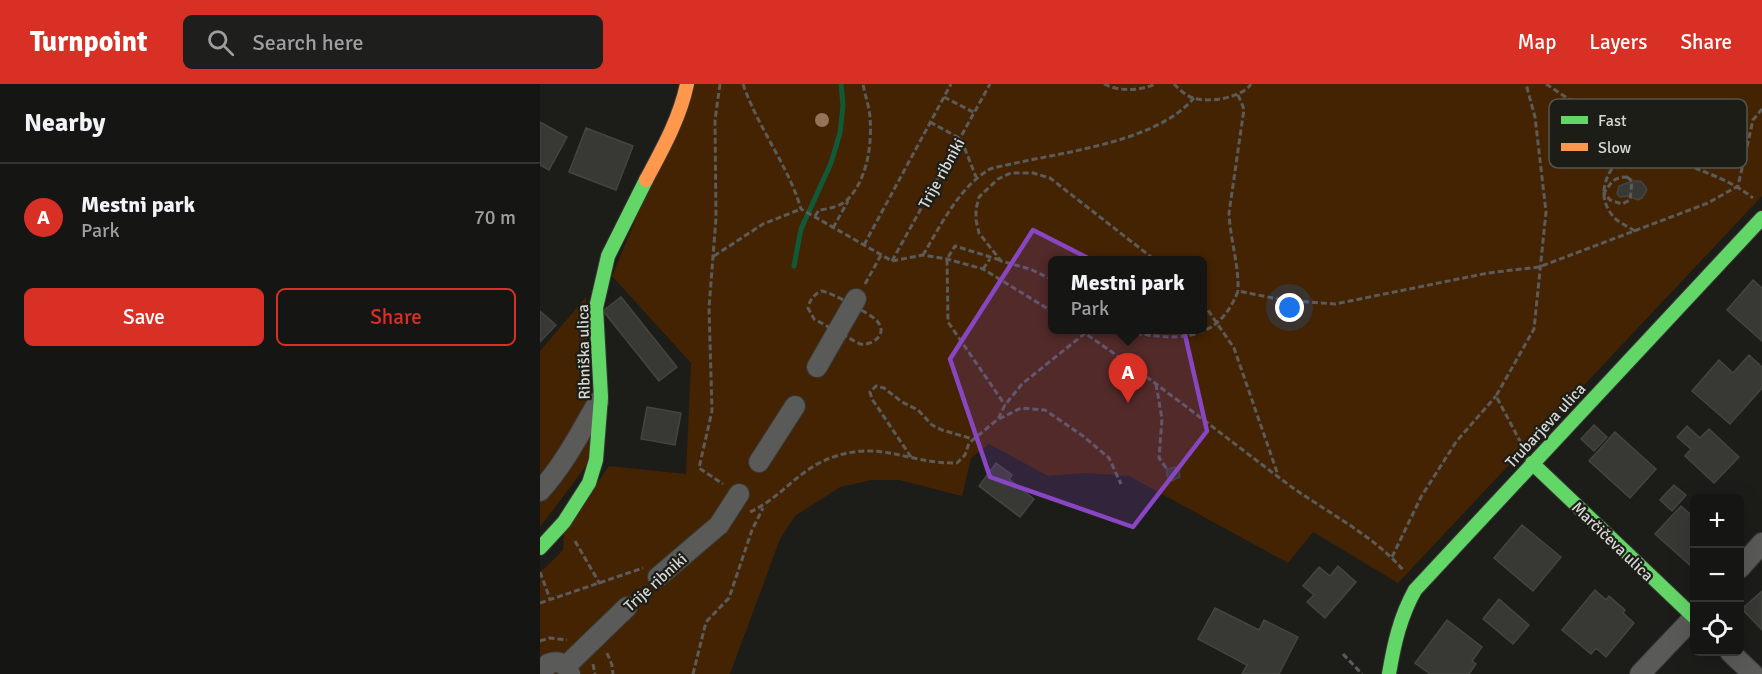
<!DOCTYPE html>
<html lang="en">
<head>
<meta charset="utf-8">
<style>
	body { margin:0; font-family:Signika,sans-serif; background:#1e1e1c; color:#f1f3f6 }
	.controls { position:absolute; right:18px; bottom:18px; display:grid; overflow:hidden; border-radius:9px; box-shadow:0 6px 24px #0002 }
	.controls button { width:54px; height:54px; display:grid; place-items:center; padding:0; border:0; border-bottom:2px solid #343433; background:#151513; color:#f1f3f6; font:30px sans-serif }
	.you { position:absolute; left:750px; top:224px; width:21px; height:21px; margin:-15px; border:4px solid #fff; border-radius:50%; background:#1a73e8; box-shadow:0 0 0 9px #1a73e833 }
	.badge { display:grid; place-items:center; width:39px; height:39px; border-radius:50%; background:#d93025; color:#fff; font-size:20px; font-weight:700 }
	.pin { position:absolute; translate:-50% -50px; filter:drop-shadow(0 2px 3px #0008) }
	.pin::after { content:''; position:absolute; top:32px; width:21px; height:18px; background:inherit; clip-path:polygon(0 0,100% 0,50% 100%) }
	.popup { position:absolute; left:508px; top:172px; width:159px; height:78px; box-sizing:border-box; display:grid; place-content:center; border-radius:9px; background:#151513; filter:drop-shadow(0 2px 4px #0005); font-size:20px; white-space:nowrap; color:#9d9fa0 }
	.popup b { font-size:22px; color:#f1f3f6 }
	.popup::after { content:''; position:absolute; left:50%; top:100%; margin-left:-12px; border:12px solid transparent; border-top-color:#151513 }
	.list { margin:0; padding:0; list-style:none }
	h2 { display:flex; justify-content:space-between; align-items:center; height:78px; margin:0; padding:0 24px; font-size:26px }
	h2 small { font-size:20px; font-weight:400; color:#9d9fa0 }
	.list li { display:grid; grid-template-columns:39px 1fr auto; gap:18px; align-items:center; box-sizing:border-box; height:108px; padding:0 24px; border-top:2px solid #343433 }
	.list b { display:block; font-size:22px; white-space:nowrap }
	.list p { margin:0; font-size:20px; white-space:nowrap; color:#9d9fa0 }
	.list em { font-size:20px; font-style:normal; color:#9d9fa0 }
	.actions { display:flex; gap:12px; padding:18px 24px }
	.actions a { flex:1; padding:14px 0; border:2px solid #d93025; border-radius:9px; text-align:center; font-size:21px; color:#d93025 }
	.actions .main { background:#d93025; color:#fff }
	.icon { flex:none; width:33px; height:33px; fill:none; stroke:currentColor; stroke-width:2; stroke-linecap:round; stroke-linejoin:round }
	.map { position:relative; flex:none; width:1222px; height:590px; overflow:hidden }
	header { display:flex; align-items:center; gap:36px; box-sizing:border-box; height:84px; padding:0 30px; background:#d93025; color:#fff }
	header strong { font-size:28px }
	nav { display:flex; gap:33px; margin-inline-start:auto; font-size:21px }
	.search { width:420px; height:54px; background:#1e1e1c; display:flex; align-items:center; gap:15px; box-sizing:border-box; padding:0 21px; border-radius:9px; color:#9d9fa0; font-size:22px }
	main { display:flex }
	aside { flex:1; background:#151513 }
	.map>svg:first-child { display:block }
	.green { fill:#442303; fill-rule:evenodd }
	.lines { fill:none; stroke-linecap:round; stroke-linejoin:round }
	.stream { stroke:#105a37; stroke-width:5 }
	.building { fill:#383835; stroke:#444441; stroke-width:1.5 }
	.street-casing { stroke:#383836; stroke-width:22 }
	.fast-casing { stroke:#383836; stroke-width:16 }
	.slow-casing { stroke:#383836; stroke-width:16 }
	.path { stroke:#5b5b59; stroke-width:3; stroke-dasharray:6 3; stroke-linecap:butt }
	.street { stroke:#5a5a59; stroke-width:20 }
	.fast { stroke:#63d668; stroke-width:14 }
	.slow { stroke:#ff974d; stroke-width:14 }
	.tree { fill:#947359 }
	.marked { fill:#8946c2; fill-opacity:0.2; stroke:#8946c2; stroke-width:4.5; stroke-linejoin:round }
	.labels { text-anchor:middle; stroke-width:4.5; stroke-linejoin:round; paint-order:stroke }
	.street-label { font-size:16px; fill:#d7d7d4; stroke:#1d1d18 }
	.key { fill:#1d1d18; stroke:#555550; stroke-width:1.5 }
	.key-label { font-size:16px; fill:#d7d7d4 }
</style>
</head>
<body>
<header>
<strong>Turnpoint</strong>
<div class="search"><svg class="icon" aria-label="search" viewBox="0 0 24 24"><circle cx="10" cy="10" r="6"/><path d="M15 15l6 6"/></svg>Search here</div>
<nav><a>Map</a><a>Layers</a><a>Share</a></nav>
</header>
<main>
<aside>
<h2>Nearby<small></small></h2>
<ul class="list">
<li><span class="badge">A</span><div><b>Mestni park</b><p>Park</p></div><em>70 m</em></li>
</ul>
<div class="actions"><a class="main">Save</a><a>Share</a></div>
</aside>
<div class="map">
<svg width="1222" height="590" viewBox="0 0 1222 590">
	<rect width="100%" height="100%" fill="#1c1c19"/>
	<path class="green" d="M152,0H1222V112L858,499L773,448L748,479L589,392L545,389L508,392L449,360L431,374L422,412L359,396H332L300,403L255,432L240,455L190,590H0V489L23,466L24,447L69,382L146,390L151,279L72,192ZM513,176H663V246H513Z
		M46,213L50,368L47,381L0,443V267Z"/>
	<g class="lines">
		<path class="stream" d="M254,182L261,145L291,79L300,49L303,21L301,0"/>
	</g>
	<path class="building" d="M0,38L27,53L9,86L0,81Z
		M46,44L93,62L76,106L29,88Z
		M1092,97H1100L1105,102L1107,106L1102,114L1098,116L1088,112L1080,113L1077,110L1079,102Z
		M1213,196L1222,204V257L1187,226Z
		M81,213L137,283L119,297L63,227Z
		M0,227L16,241L0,258Z
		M1209,271L1222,283V304L1190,340L1152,307L1179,276L1193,289Z
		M107,323L141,329L135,361L101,355Z
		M1054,341L1067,353L1054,367L1041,355Z
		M1147,342L1160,354L1169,345L1199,373L1174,399L1145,372L1151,365L1137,353Z
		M1075,348L1116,385L1090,414L1049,377Z
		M456,379L472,391L469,395L494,415L480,433L439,402Z
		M635,383L639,387L640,393L631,397L627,392V385Z
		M1134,401L1146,411L1132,427L1120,416Z
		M1141,422L1151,431L1154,427V478L1151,482L1115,450Z
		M982,441L1021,473L993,507L954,474Z
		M798,482L816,498L785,534L767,518L774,511L763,502L779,483L790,492Z
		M1055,506L1066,516L1069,512L1085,526L1083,529L1094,539L1066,573L1056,564L1051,570L1022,546Z
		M1222,507V546L1202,525Z
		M959,515L989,541L973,560L943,535Z
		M675,524L719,546L724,536L758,553L739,590H702L707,581L658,555Z
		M907,536L942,563L932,577L936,580L929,590H890L875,579Z"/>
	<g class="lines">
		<defs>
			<path id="street" d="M277,283L316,215
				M219,378L255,322
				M0,407C24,381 40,349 58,318
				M1200,484L1222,459
				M118,493L179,441L199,410
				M1190,568L1213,590
				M26,582L87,523
				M1,590L8,580C18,576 26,579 30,590
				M1100,590L1154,533"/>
			<path id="fast" d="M992,379L1154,533
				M0,464L24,438L49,399L56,376L61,313L56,224L68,172L106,96
				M849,590C854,560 860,533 875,506L1222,134"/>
			<path id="slow" d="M106,96C122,66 140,34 147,0"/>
		</defs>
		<use href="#street" class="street-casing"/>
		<use href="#fast" class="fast-casing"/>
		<use href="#slow" class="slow-casing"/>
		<path class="path" d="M180,0L175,36L176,134L169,224L172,327L159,384L183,400
			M203,0C218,44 248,81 261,125L352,177L383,171L407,175L443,185L513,228
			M564,0C581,8 598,7 616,0
			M634,0C639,5 646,12 653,14C669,19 702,14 711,0
			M1006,0C1045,26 1083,52 1126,72C1156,86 1187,93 1213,114
			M698,11L704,25L689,129C690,155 699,180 698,207
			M404,13L435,29
			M390,38L421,55L436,93
			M1087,93L1092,97L1090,116L1082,120L1070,116L1064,109C1071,99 1073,93 1087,93Z
			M275,132L279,126C289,125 303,122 309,114C328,93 332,59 330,33C329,22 325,11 323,0
			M293,144L308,117
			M1095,147C1087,142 1077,138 1072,131C1051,104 1075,74 1098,59
			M324,161L411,0
			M383,171C401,141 419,103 450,85C509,69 613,62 654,14
			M174,172L223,140L261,125
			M460,176L415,162L407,175L408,238L465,321
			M352,177L450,0
			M443,185L450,175
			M513,196L490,185L461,177L439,149L436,136V125L439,113L458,95L471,89H493L510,94L615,176
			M325,200L341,171
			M281,207C289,207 331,230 337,237C349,250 332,262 320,260L274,235L268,224C270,216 273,211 281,207Z
			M663,219L694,264L738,391
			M540,246C613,295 682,351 753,404C789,429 835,453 863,486
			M578,246C627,255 676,265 698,207L743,216L795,220L948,189L999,183L1168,119L1198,102L1213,36L1222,25
			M616,300L622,335L619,374L627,385
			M459,335L481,324L505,326L543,352L569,374L581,400
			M981,359L956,312L994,245L1006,128L995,33L986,0
			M371,373L332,315L330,308L336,302L344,304L362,318L378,326L392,341L402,346L433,355
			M210,428C237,416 255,391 281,378C337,352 364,380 417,379L425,371L429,359L458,335L465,321L482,300L549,246
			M35,457L60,500
			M852,473L881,413L916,358L956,312
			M0,488L10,515
			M0,519L103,484
			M0,557L9,554L27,556
			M67,569L72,581L73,590
			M803,570L822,590
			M53,580L55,590
			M153,590L166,538L189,514L212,446L223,424"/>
		<use href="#street" class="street"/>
		<use href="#fast" class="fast"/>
		<use href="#slow" class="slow"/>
	</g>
	<circle class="tree" cx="282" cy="36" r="7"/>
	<path class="marked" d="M493,146L638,220L667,347L593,443L450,393L410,275Z"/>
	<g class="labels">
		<g class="street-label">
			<text transform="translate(401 89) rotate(-61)" y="6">Trije ribniki</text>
			<text transform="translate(43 268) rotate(-91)" y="6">Ribniška ulica</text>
			<text transform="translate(1005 341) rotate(-47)" y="6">Trubarjeva ulica</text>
			<text transform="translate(1073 457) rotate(44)" y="6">Marčičeva ulica</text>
			<text transform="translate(115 498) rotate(-42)" y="6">Trije ribniki</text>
		</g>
	</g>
	<rect x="1009" y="15" width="198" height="69" rx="9" class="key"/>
	<rect x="1021" y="32" width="27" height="8" fill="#63d668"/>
	<rect x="1021" y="59" width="27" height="8" fill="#ff974d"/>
	<g class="key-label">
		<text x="1058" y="42">Fast</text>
		<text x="1058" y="69">Slow</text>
	</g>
</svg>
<div class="controls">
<button>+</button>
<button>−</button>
<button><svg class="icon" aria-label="locate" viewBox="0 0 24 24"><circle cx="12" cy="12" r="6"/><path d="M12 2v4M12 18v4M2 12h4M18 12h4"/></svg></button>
</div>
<div class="you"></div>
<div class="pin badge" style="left:588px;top:319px">A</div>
<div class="popup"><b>Mestni park</b>Park</div>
</div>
</main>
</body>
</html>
